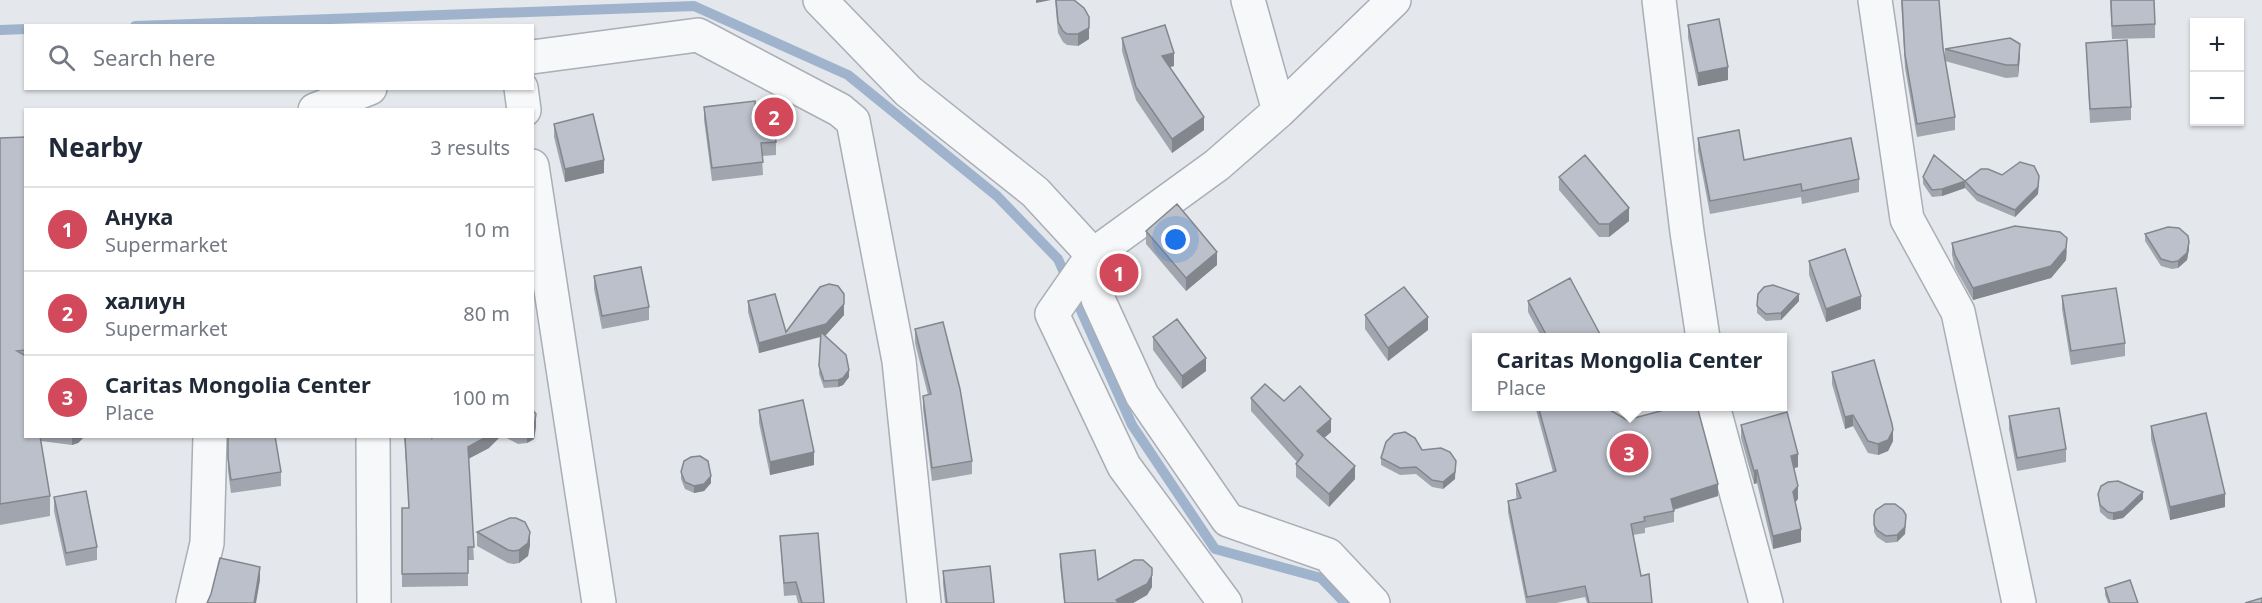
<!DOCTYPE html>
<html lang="en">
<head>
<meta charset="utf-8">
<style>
	body { margin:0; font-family:"Noto Sans",sans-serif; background:#f2f2f3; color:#1f2937 }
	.controls { position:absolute; right:18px; top:18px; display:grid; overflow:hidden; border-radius:0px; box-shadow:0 2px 4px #0004 }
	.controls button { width:54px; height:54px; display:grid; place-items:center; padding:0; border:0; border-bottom:2px solid #e0e1e3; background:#fff; color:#1f2937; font:30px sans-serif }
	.you { position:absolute; left:1176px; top:240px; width:21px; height:21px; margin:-15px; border:4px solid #fff; border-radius:50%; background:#1a73e8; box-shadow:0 0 0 9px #1a73e833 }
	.badge { display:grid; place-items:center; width:39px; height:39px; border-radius:50%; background:#d1495b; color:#fff; font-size:20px; font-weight:700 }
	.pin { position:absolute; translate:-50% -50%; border:3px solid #fff; box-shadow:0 2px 6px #0006 }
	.popup { position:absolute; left:1472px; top:333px; width:315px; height:78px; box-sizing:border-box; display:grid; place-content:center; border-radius:0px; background:#fff; filter:drop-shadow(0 2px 4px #0005); font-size:20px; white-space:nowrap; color:#747a83 }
	.popup b { font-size:22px; color:#1f2937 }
	.popup::after { content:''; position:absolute; left:50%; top:100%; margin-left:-12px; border:12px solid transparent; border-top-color:#fff }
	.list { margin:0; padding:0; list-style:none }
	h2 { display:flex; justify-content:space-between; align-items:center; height:78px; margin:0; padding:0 24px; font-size:26px }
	h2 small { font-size:20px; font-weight:400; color:#747a83 }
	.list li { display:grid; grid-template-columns:39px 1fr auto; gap:18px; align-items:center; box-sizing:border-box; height:84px; padding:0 24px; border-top:2px solid #e0e1e3 }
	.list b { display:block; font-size:22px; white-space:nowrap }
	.list p { margin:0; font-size:20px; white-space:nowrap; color:#747a83 }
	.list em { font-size:20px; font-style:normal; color:#747a83 }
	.icon { flex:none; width:33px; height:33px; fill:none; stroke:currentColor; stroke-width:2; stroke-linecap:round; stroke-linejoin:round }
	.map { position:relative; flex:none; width:2262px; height:603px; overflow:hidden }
	.search { position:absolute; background:#fff; box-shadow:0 2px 4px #0004; left:24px; top:24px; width:510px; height:66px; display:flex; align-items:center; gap:15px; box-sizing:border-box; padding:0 21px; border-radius:0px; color:#747a83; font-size:22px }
	.panel { position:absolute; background:#fff; box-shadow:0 2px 4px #0004; left:24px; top:108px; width:510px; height:330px; border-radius:0px }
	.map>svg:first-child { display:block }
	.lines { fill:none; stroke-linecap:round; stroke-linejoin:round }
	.stream { stroke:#9fb4cc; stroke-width:10 }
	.minor-casing { stroke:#a9aeb7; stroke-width:36 }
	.minor { stroke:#f7f8fa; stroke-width:33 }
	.wall { fill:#a1a5ae }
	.shaded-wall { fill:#83868d }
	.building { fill:#bbc0ca; stroke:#83868d; stroke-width:1.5 }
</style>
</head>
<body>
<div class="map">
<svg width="2262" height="603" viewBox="0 0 2262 603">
	<rect width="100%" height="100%" fill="#e4e7ec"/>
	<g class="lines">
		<path class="stream" d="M135,26L694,6L848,75L997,196L1058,259L1132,425L1215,549L1321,578L1345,603
			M0,30L26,29"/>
		<defs>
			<path id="minor" d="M820,0L908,91L1035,192L1093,255L1052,314L1124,466L1225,603
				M1248,0L1279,111
				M1659,0L1687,232L1703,338
				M1875,0L1907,219L1958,312L2019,603
				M532,57L698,35L840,110L853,121L899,361L924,603
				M521,88L524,110
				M315,110L370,88
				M532,166L599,603
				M1713,406L1766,603
				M373,436L374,603
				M193,603L207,543L210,436
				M1373,603L1328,555L1228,520L1142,395L1098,299L1093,255L1217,165L1279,111L1394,0"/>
		</defs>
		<use href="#minor" class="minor-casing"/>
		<use href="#minor" class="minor"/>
	</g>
	<path class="wall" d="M1055,0H1074L1089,39L1078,46L1067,45L1063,42L1058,33Z
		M1901,0H1939L1943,48L1945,60V49L2020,56L2018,77L2006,78L1945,61L1955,117V130L1917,137L1905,68Z
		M2110,0L2155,24V38L2112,39Z
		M1688,25L1728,80L1698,86L1688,38Z
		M1122,38L1174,66L1170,67L1204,130L1172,153L1136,100L1122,51Z
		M2086,43L2131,107V120L2090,123Z
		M704,107L756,113L776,142V155L762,156L763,175L712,181L704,120Z
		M554,124L604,173L565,182L554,137Z
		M26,137V436H85L78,443L72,445L41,441L50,496V516L0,525V138Z
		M1698,138L1744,160L1859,179V192L1802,204L1801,197L1710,214L1698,151Z
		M2002,175L2039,183L2038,194L2015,217L1977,201L1965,188L1942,196L1932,197L1923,184V177L1965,181Z
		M1559,177L1629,221L1609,237H1599L1559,190Z
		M1146,231L1217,265L1186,291L1146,244Z
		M2145,234L2189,249L2187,260L2178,268L2172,269L2161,266L2145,241Z
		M1952,243L2067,250L2066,260L2051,278L1973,300L1955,268L1952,255Z
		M1809,261L1861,309L1826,322L1809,275Z
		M594,276L649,307V320L602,329L594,289Z
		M2062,296L2125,343V356L2071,365L2062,309Z
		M748,301L786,332L844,315L826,335L825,336L849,377L843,385L838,387L824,388L819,374L821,337L759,353L748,312Z
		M1528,301L1602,338H1542L1528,312Z
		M1799,301L1781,320L1766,321L1757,313V306Z
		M1365,315L1428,330L1388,361L1365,329Z
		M915,329L972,461V474L932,481L923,409V396L928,395L915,343Z
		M1153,337L1206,371L1182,389L1153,350Z
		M1832,372L1893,441L1888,451L1878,455L1868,453L1853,426L1845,429L1832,384Z
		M1251,398L1284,401L1331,432L1324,438L1355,479L1329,507L1296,477V464L1297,462L1251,411Z
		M1535,406H1603L1718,496L1674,510V522L1645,528V533L1633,535L1641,576L1652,603H1587L1585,597L1556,603H1526L1508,512V501L1517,499L1516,496V484L1553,472Z
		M759,410L814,465L770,475L759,423Z
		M2009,416L2066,449V462L2017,471L2009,429Z
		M1741,425L1798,467L1794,468L1798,499L1795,502L1801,542L1773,549L1757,483L1754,484L1741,438Z
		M2151,426L2225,507L2170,520L2151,439Z
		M536,427L534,439L527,443L518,444L503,436H532Z
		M228,436L281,472V486L231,493L228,471Z
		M404,436H432V438L489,448L468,459L474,560H468V586L402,587V508H409Z
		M1422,450L1455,479L1443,489L1432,487L1416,474L1400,475L1381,465V458Z
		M681,472L711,483L704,491L694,493L685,489L681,479Z
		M2098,494L2143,499L2123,518L2113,520L2108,519L2100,512Z
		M54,497L97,547V560L66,566L54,511Z
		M1874,515L1906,522L1905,534L1897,542L1886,543L1877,537L1874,532Z
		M477,532L530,545L528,556L519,563L514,564L508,563L477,546Z
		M780,536L824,603H798L796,595L784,596Z
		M1060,554L1098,580L1152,587L1147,595L1133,603H1064L1060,566Z
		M943,571L994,603H945L943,584Z
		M2105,588L2138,603H2108L2105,595Z"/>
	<path class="shaded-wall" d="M1036,0H1051L1036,3Z
		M1089,28V39L1078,46V34Z
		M2020,44V56L2018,77V65Z
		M1174,53V66L1162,69V56Z
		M1728,67V80L1698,86V73Z
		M1204,117V130L1172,153V139Z
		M604,160V173L565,182V169Z
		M2039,176L2038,194L2015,217V210Z
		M1965,181V188L1942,196V189Z
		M1629,208V221L1609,237V224Z
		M2067,238L2066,260L2051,278L1973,300V288Z
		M2189,242V249L2187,260L2178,268V261Z
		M1217,252V265L1186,291V278Z
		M1799,294V301L1781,320V313Z
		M1861,296V309L1826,322V309Z
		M844,304V315L826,335L759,353V343L826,324Z
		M1428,317V330L1388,361V348Z
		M1206,358V371L1182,389V376Z
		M849,370V377L843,385L838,387V380Z
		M536,414V427L534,439L527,443V436H532V428Z
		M1853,415V426L1845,429V417Z
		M1331,419V432L1317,444V431Z
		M1893,430V441L1888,451L1878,455V444Z
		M72,436H85L78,443L72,445Z
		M488,436H501L489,448L468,459V447Z
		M814,452V465L770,475V462Z
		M1798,454V467L1791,469V456Z
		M1456,461L1455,479L1443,489V482Z
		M1355,466V479L1329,507V494Z
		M1757,470V483L1754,484V471Z
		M711,476V483L704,491L694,493V486Z
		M1718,484V496L1671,510V499Z
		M1798,486V499L1793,505V492Z
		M2143,492V499L2123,518L2113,520V513Z
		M2225,494V507L2170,520V507Z
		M1906,515L1905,534L1897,542V535Z
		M1801,529V542L1773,549V536Z
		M530,532V545L528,556L519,563V550Z
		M260,567V580L256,603H254Z
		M1152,568V587L1147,595L1133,603H1116V600Z"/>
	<path class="building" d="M1056,0H1074L1084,8L1089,17V28L1078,34H1067L1063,31L1058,22Z
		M1902,0H1939L1943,48L1955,117L1917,124L1905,55Z
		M2111,0H2154L2155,24L2112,26Z
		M1719,19L1728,67L1698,73L1688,25Z
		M1165,25L1174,53L1162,56L1204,117L1172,139L1136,87L1122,38Z
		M2010,38L2020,44L2018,65H2006L1945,49Z
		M2127,40L2131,107L2090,109L2086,43Z
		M755,101L756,113L772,111L776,142L761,143L763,162L712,168L704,107Z
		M593,114L604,160L565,169L554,124Z
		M1739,130L1744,160L1851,138L1859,179L1802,191L1801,184L1710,201L1698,138Z
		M26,137V350L17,351L26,356V436H40L50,496L0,504V138Z
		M1585,155L1629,208L1609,224H1599L1559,177Z
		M1934,155L1965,181L1981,169H1988L2002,175L2020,162L2034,166L2039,176L2038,187L2015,210L1977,194L1965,181L1942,189L1932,190L1923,177Z
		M1177,204L1217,252L1186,278L1146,231Z
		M2015,226L2060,232L2067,238L2066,248L2051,266L1973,288L1955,255L1952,243Z
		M2168,227L2179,228L2188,236L2189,242L2187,253L2178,261L2172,262L2161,259L2145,234Z
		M1845,249L1861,296L1826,309L1809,261Z
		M641,267L649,307L602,316L594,276Z
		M1570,278L1602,338H1548L1528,301Z
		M829,284L838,286L844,294V304L826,324L759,343L748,301L775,294L786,332L820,287Z
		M1773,285L1799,294L1781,313L1766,314L1757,306L1758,294L1764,287Z
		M1404,287L1428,317L1388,348L1365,315Z
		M2116,288L2125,343L2071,351L2062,296Z
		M1177,319L1206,358L1182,376L1153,337Z
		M943,322L960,389L972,461L932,468L923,396L931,394L915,329Z
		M821,332L846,355L849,370L843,378L838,380L824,381L819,366Z
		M1874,360L1892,424L1893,430L1888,440L1878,444L1868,441L1853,415L1845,417L1832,372Z
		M1265,384L1284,401L1300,386L1331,419L1317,431L1355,466L1329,494L1296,464L1303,455L1251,398Z
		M803,400L814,452L770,462L759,410Z
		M1538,406H1603L1627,420L1679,406H1697L1718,484L1671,499L1674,511L1644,517L1645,521L1631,524L1641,576L1649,574L1652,603H1589L1585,586L1527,597L1508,501L1521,498L1516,484L1556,471Z
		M2059,408L2066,449L2017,458L2009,416Z
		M532,409L536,414L534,427L532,428Z
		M1787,412L1798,454L1791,456L1798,486L1793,492L1801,529L1773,536L1757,470L1754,471L1741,425Z
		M2206,413L2225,494L2170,507L2151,426Z
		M1405,432L1415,438L1422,450L1441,448L1450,452L1456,461L1455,472L1443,482L1432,480L1416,467L1400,468L1381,458L1386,442L1394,434Z
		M228,436H275L281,472L231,480L228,458Z
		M405,436H432V438L434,436H488L468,447L474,547H468V573L402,574V508H409Z
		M700,456L708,461L711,476L704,484L694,486L685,482L681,472L684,461L691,457Z
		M2118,481L2143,492L2123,511L2113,513L2108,512L2100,505L2098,494L2101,486L2108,482Z
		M86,491L97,547L66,553L54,497Z
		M1885,504H1895L1903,510L1906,515L1905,527L1897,535L1886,536L1877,530L1874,525V515L1876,510Z
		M510,518H516L525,522L530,532L528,543L519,550L514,551L508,550L477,532Z
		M818,533L824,603H802L796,582L784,583L780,536Z
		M1095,550L1098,580L1134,560H1143L1152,568V575L1147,584L1116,600L1119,603H1065L1060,554Z
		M220,558L260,567L254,603H207L211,594Z
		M990,566L994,603H947L943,571Z
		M2130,580L2138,603H2110L2105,588Z
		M2262,598V603H2245Z"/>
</svg>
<div class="controls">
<button>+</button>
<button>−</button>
</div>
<div class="you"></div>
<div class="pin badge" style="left:1119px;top:273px">1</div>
<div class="pin badge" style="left:774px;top:117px">2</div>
<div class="pin badge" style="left:1629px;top:453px">3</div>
<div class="popup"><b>Caritas Mongolia Center</b>Place</div>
<div class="search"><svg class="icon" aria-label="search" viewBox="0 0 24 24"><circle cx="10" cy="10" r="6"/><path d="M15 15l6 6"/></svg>Search here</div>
<section class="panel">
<h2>Nearby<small>3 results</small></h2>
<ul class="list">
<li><span class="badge">1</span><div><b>Анука</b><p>Supermarket</p></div><em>10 m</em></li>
<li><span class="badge">2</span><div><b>халиун</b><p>Supermarket</p></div><em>80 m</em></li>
<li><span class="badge">3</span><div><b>Caritas Mongolia Center</b><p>Place</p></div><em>100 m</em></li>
</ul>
</section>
</div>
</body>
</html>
